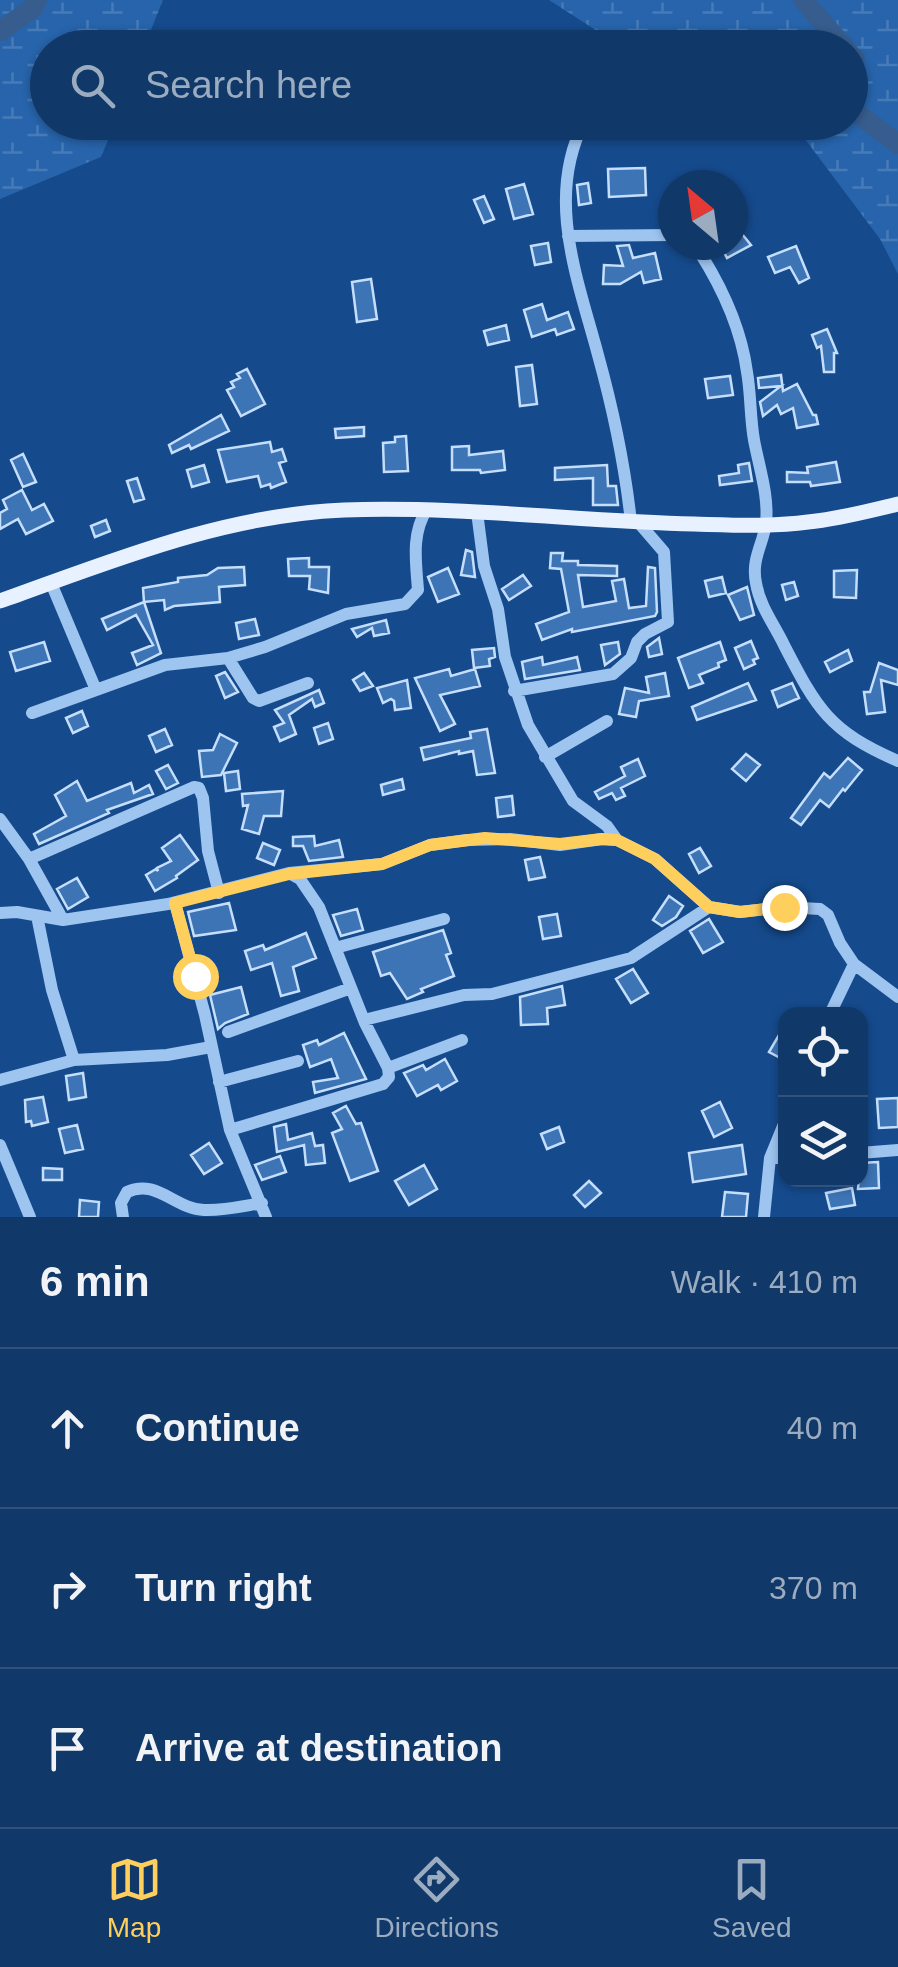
<!DOCTYPE html>
<html lang="en">
<head>
<meta charset="utf-8">
<style>
	body { margin:0; font-family:Helvetica,sans-serif; background:#193f6f; color:#f1f3f6 }
	.controls { position:absolute; right:30px; bottom:30px; display:grid; overflow:hidden; border-radius:20px; box-shadow:0 2px 8px #0004 }
	.controls button { width:90px; height:90px; display:grid; place-items:center; padding:0; border:0; border-bottom:2px solid #30527d; background:#103869; color:#f1f3f6; font:50px sans-serif }
	.compass { position:absolute; left:658px; top:170px; width:90px; height:90px; border-radius:50%; background:#103869; box-shadow:0 2px 8px #0004; rotate:331deg }
	.stop { position:absolute; width:30px; height:30px; margin:-22px; border:8px solid #ffcf5d; border-radius:50%; background:#fff }
	.stop.end { background:#ffcf5d; border-color:#fff; box-shadow:0 2px 10px #0008 }
	.list { margin:0; padding:0; list-style:none }
	h2 { display:flex; justify-content:space-between; align-items:center; height:130px; margin:0; padding:0 40px; font-size:42px }
	h2 small { font-size:32px; font-weight:400; color:#9cacc0 }
	.list li { display:grid; grid-template-columns:65px 1fr auto; gap:30px; align-items:center; box-sizing:border-box; height:160px; padding:0 40px; border-top:2px solid #30527d }
	.list b { display:block; font-size:38px; white-space:nowrap }
	.list em { font-size:32px; font-style:normal; color:#9cacc0 }
	.icon { flex:none; width:55px; height:55px; fill:none; stroke:currentColor; stroke-width:2; stroke-linecap:round; stroke-linejoin:round }
	.map { position:relative; flex:none; width:898px; height:1217px; overflow:hidden }
	.search { position:absolute; background:#103869; box-shadow:0 2px 8px #0004; left:30px; right:30px; top:30px; height:110px; display:flex; align-items:center; gap:25px; box-sizing:border-box; padding:0 35px; border-radius:55px; color:#9cacc0; font-size:38px }
	.sheet { height:610px; background:#103869 }
	nav { display:flex; justify-content:space-around; align-items:center; box-sizing:border-box; height:140px; border-top:2px solid #30527d; background:#103869; font-size:28px; color:#9cacc0 }
	nav a { display:grid; justify-items:center; gap:5px }
	nav .on { color:#ffcf5d }
	.map>svg:first-child { display:block }
	.wetland { fill:url(#wetland-marsh) }
	.lines { fill:none; stroke-linecap:round; stroke-linejoin:round }
	.river { stroke:#365d8e; stroke-width:20 }
	.building { fill:#3d74b5; stroke:#c5defb; stroke-width:2.5 }
	.minor { stroke:#9ec4f0; stroke-width:12 }
	.major { stroke:#e7f1ff; stroke-width:15 }
	.route { stroke:#ffcf5d; stroke-width:12 }
</style>
</head>
<body>
<div class="map">
<svg width="898" height="1217" viewBox="0 0 898 1217">
	<defs>
		<pattern id="wetland-marsh" width="20" height="14" patternUnits="userSpaceOnUse" patternTransform="scale(2.5)"><rect width="20" height="14" fill="#2764ab"/><path d="M1 5h8M5 5V1M11 12h8M15 12V8" fill="none" stroke="#477bb8"/></pattern>
	</defs>
	<rect width="100%" height="100%" fill="#154a8c"/>
	<path class="wetland" d="M0,0H163L144,47L48,48V122L115,123L101,157L0,199Z
		M549,0H898V274L880,239L793,123L850,122V48L636,47L608,38Z"/>
	<g class="lines">
		<path class="river" d="M803,0L845,48
			M0,31L33,8L37,0
			M850,54L855,59L850,67
			M850,108L898,144"/>
	</g>
	<path class="building" d="M645,168L646,195L609,197L608,169Z
		M588,183L591,203L579,205L577,185Z
		M524,184L533,214L514,219L506,189Z
		M484,196L494,219L484,223L474,200Z
		M742,234L751,245L727,258L720,245H733V238Z
		M548,243L551,262L535,265L531,246Z
		M629,245L633,258L655,253L661,279L644,283L641,272L620,284H603L604,265L623,266L617,246Z
		M796,246L809,278L799,283L790,267L775,273L768,257Z
		M371,279L377,319L357,322L352,282Z
		M542,304L547,320L568,312L574,329L557,335L555,329L532,337L524,310Z
		M506,325L509,340L488,345L484,331Z
		M827,329L837,353H834V372H824L821,346L817,348L812,335Z
		M532,365L537,404L520,406L516,367Z
		M247,369L265,404L241,416L227,390L234,387L231,382L240,378L237,374Z
		M781,375L783,391L797,384L813,415H816L818,424L797,428L793,408L781,414L777,405L763,416L760,402L781,386L759,388L758,378Z
		M730,376L733,395L708,398L705,379Z
		M221,415L229,431L191,449L189,445L172,453L169,445Z
		M364,427V436L336,438L335,429Z
		M406,436L408,471L384,472L383,443L395,442V437Z
		M270,442L272,452L282,449L286,461L279,463L286,482L271,488L270,484L261,487L258,476L227,482L218,450Z
		M469,446V455L503,451L505,470L481,473L480,470H452V447Z
		M23,454L36,482L23,487L11,460Z
		M836,462L840,482L811,486L810,482H787V472L808,473L807,467Z
		M749,463L752,481L720,485L719,476L739,473L738,465Z
		M204,465L209,482L192,487L187,470Z
		M607,465L608,486H616L618,505H593V478L555,480V468Z
		M137,478L144,499L134,502L127,481Z
		M22,490L32,510L44,504L53,521L26,534L18,519L0,529V513L7,509L3,500Z
		M106,520L110,531L95,537L91,526Z
		M466,550L472,552L475,577L461,575Z
		M551,553H563L562,561H578V565L617,566V576L578,575L583,607L616,601L612,581L624,579L629,608L646,606L648,567L655,568L657,612L655,616L572,632V629L542,640L536,624L569,612L561,569L550,568Z
		M309,558V567H329L328,593L309,589L310,576H289L288,559Z
		M244,567L245,585L219,587L220,602L174,606L165,610L164,600L144,602L143,588L178,582V578L207,575L218,568Z
		M448,568L459,594L438,602L428,577Z
		M857,570L856,598L834,597V571Z
		M523,575L531,586L509,600L502,589Z
		M722,577L726,593L709,597L705,581Z
		M794,582L798,596L786,600L782,585Z
		M747,587L754,615L740,620L728,595Z
		M144,602L161,653L137,665L132,653L153,645L136,615L107,630L102,619Z
		M255,619L259,635L239,639L236,623Z
		M386,620L389,633L374,636L372,628L357,637L352,629Z
		M659,638L662,654L649,657L647,647Z
		M751,641L758,658L753,660L755,664L744,669L735,648Z
		M44,642L50,661L16,671L10,652Z
		M618,642L620,654L605,665L601,645Z
		M720,642L726,660L718,663L719,667L699,675L703,683L689,688L678,658Z
		M494,648L495,657L489,659L490,666L474,668L472,650Z
		M848,650L852,661L830,672L825,662Z
		M542,657L543,665L577,657L580,670L525,679L522,662Z
		M879,663L898,670V685L881,680L885,712L867,714L864,692H870Z
		M449,669L451,676L475,669L480,686L440,695L455,724L440,731L415,678Z
		M225,672L238,692L225,698L216,676Z
		M364,673L373,686L360,691L353,680Z
		M665,673L669,696L639,701L636,717L619,714L625,688L649,693L646,677Z
		M407,680L411,708L395,710L394,701L391,699L383,703L377,688Z
		M748,683L756,700L697,720L692,707Z
		M792,683L799,698L778,707L772,691Z
		M319,690L324,703L315,707L312,699L289,715L296,734L280,741L274,727L284,723L275,710Z
		M82,711L88,726L73,733L66,718Z
		M328,723L333,739L319,744L314,728Z
		M165,729L172,745L156,752L149,736Z
		M487,729L495,773L477,775L473,751L459,754V751L424,760L421,748L471,738L470,732Z
		M220,734L237,743L221,775L202,777L199,751L213,750Z
		M746,754L760,765L746,781L732,769Z
		M848,758L862,770L845,791L843,789L829,807L820,800L801,825L791,818L824,773L830,778Z
		M638,759L645,776L621,788L625,796L616,800L612,793L599,799L595,792L625,776L621,767Z
		M168,765L178,783L166,789L156,771Z
		M238,771L240,789L226,791L224,773Z
		M402,779L404,789L383,795L381,785Z
		M77,781L87,801L131,783L134,793L149,785L153,794L107,810L109,813L39,844L34,834L66,816L55,795Z
		M283,791L281,816H264L259,834L242,829L248,805L243,806L242,794Z
		M512,796L514,815L498,817L496,798Z
		M180,835L198,860L176,876L177,878L155,891L146,875L156,869L158,871L157,868L171,861L162,848Z
		M314,836L315,846L339,840L343,857L309,861L303,846H293V837Z
		M263,843L280,850L274,865L257,858Z
		M700,848L711,866L699,873L689,854Z
		M540,857L545,877L529,880L525,860Z
		M77,878L88,897L68,909L57,889Z
		M669,896L683,906L676,917L662,926L653,920Z
		M229,903L236,930L194,936L188,912Z
		M357,909L363,930L341,936L333,915Z
		M557,914L561,936L543,939L539,917Z
		M709,919L723,942L703,953L690,931Z
		M443,930L451,953L446,955L454,976L421,989L423,992L407,999L390,973L381,976L373,952Z
		M306,933L316,958L293,967L299,991L281,996L272,963L251,970L245,951L263,945L265,950Z
		M633,969L648,993L631,1003L616,979Z
		M562,986L565,1005L547,1008L548,1024L521,1025L520,997Z
		M241,987L248,1014L225,1023L218,1029L210,995Z
		M786,1023V1061L769,1052Z
		M344,1033L366,1079L315,1093L313,1082L338,1078L331,1059L310,1067L303,1045L317,1040L319,1045Z
		M445,1059L457,1081L441,1090L438,1085L417,1096L404,1073L423,1065L426,1070Z
		M83,1073L86,1097L69,1100L66,1076Z
		M43,1097L48,1122L32,1126L31,1121L26,1122L25,1100Z
		M898,1098V1127L879,1128L877,1099Z
		M720,1102L732,1128L714,1137L702,1111Z
		M346,1106L356,1124L361,1123L378,1171L350,1181L332,1133L342,1129L333,1113Z
		M286,1124L288,1140L312,1133L315,1146L323,1145L325,1163L306,1165L304,1145L277,1152L274,1127Z
		M77,1125L83,1149L65,1153L59,1129Z
		M559,1127L564,1142L547,1149L541,1134Z
		M209,1143L222,1163L204,1174L191,1155Z
		M742,1145L746,1174L693,1182L689,1153Z
		M280,1156L286,1172L262,1180L255,1165Z
		M878,1162L879,1188L858,1189L860,1163Z
		M424,1165L437,1189L409,1205L395,1181Z
		M43,1168L62,1169V1180H43Z
		M589,1181L601,1193L585,1207L574,1195Z
		M852,1188L855,1205L830,1209L826,1193Z
		M725,1192L748,1194L746,1217H722Z
		M80,1200L99,1202L98,1217H79Z"/>
	<g class="lines">
		<path class="minor" d="M584,122C545,198 578,280 598,355C613,409 625,467 631,522
			M568,236L673,235
			M695,245C720,283 741,327 747,372C751,394 750,418 754,440C759,467 769,496 766,523C763,545 751,559 756,583C760,607 774,624 784,645C817,709 829,731 898,761
			M477,512L484,566L498,609L505,657L528,725L573,801L607,826L617,840
			M51,583L96,690L165,665L228,658L265,647L346,614L405,604L418,590C416,562 411,534 427,509
			M228,658L253,698L259,701L308,683
			M514,691L613,674L631,658L637,642L645,634L668,622L664,552L639,523
			M32,713L96,690
			M545,757L607,721
			M0,819L29,859L63,920
			M29,859L194,787L199,788L203,798L208,851L219,893
			M289,873L300,879L319,907L365,1023L388,1068L462,1040
			M175,903L205,1015L230,1130L266,1217
			M0,913L17,912L63,920L168,904L289,873L382,864L430,845L467,840L510,839L560,845L602,839L617,840L655,859L709,907L740,912L783,907L820,909L828,915L840,943L854,964L898,997
			M37,916L52,990L74,1060
			M335,948L444,919
			M830,1014L854,964
			M364,1020L464,995L492,994L631,958L709,907
			M228,1032L351,988
			M0,1080L74,1060L167,1055L211,1047
			M219,1082L298,1061
			M230,1130L383,1084L389,1077L388,1068
			M0,1145L30,1217
			M860,1153L898,1150
			M770,1158H786
			M123,1217L121,1203L127,1192C156,1178 175,1209 204,1210C223,1211 243,1206 262,1203
			M764,1217L770,1158L786,1119"/>
		<path class="major" d="M0,601C112,561 223,515 344,510C461,506 578,521 694,524C732,525 771,527 808,522C839,519 868,511 898,504"/>
	</g>
	<g class="lines">
		<path class="route" d="M195,976L175,903L289,874L382,864L430,845L485,838L560,844L602,839L617,840L655,859L709,907L740,912L784,907"/>
	</g>
</svg>
<div class="controls">
<button><svg class="icon" aria-label="locate" viewBox="0 0 24 24"><circle cx="12" cy="12" r="6"/><path d="M12 2v4M12 18v4M2 12h4M18 12h4"/></svg></button>
<button><svg class="icon" aria-label="layers" viewBox="0 0 24 24"><path d="M12 4l9 5-9 5-9-5zM3 14l9 5 9-5"/></svg></button>
</div>
<svg class="compass" viewBox="-18 -18 36 36"><path d="M0-13l5 13h-10z" fill="#e53935"/><path d="M0 13l5-13h-10z" fill="#9cacc0"/></svg>
<div class="stop" style="left:195px;top:976px"></div>
<div class="stop end" style="left:784px;top:907px"></div>
<div class="search"><svg class="icon" aria-label="search" viewBox="0 0 24 24"><circle cx="10" cy="10" r="6"/><path d="M15 15l6 6"/></svg>Search here</div>
</div>
<section class="sheet">
<h2>6 min<small>Walk · 410 m</small></h2>
<ul class="list">
<li><svg class="icon" aria-label="ahead" viewBox="0 0 24 24"><path d="M12 20V5M6 11l6-6 6 6"/></svg><div><b>Continue</b></div><em>40 m</em></li>
<li><svg class="icon" aria-label="right" viewBox="0 0 24 24"><path d="M7 20v-9h11M14 6l5 5-5 5"/></svg><div><b>Turn right</b></div><em>370 m</em></li>
<li><svg class="icon" aria-label="arrive" viewBox="0 0 24 24"><path d="M6 21V4h12l-3 4 3 4H6"/></svg><div><b>Arrive at destination</b></div></li>
</ul>
</section>
<nav>
<a class="on"><svg class="icon" aria-label="map" viewBox="0 0 24 24"><path d="M3 6l6-2 6 2 6-2v14l-6 2-6-2-6 2zM9 4v14M15 6v14"/></svg>Map</a>
<a><svg class="icon" aria-label="directions" viewBox="0 0 24 24"><path d="M12 3l9 9-9 9-9-9zM9 14v-3h6M13 9l2 2-2 2"/></svg>Directions</a>
<a><svg class="icon" aria-label="saved" viewBox="0 0 24 24"><path d="M7 4h10v16l-5-4-5 4z"/></svg>Saved</a>
</nav>
</body>
</html>
